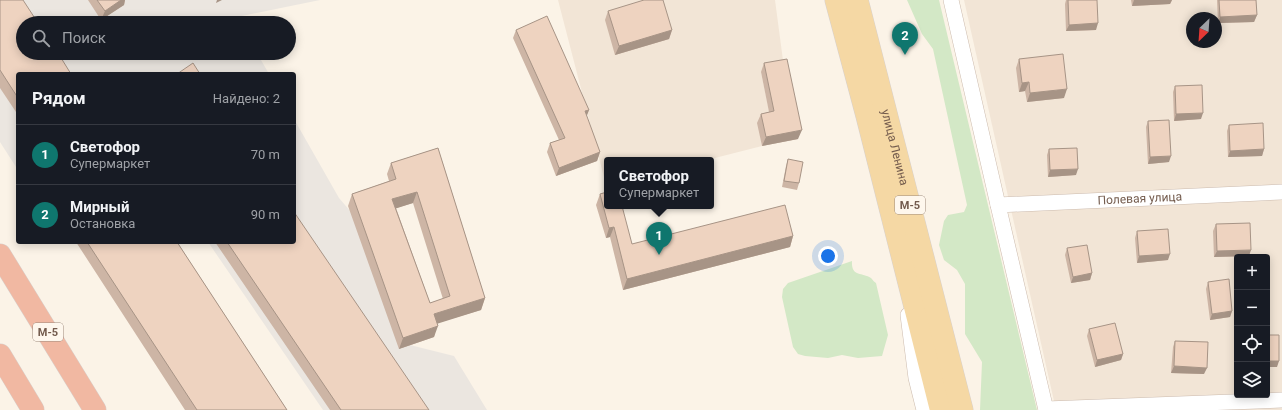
<!DOCTYPE html>
<html lang="ru">
<head>
<meta charset="utf-8">
<style>
	body { margin:0; font-family:Roboto,sans-serif; background:#242831; color:#f1f3f6 }
	.controls { position:absolute; right:12px; bottom:12px; display:grid; overflow:hidden; border-radius:4px; box-shadow:0 2px 10px #0003 }
	.controls button { width:36px; height:36px; display:grid; place-items:center; padding:0; border:0; border-bottom:1px solid #363941; background:#171b24; color:#f1f3f6; font:20px sans-serif }
	.compass { position:absolute; left:1186px; top:12px; width:36px; height:36px; border-radius:50%; background:#171b24; box-shadow:0 2px 10px #0003; rotate:205deg }
	.you { position:absolute; left:828px; top:256px; width:14px; height:14px; margin:-10px; border:3px solid #fff; border-radius:50%; background:#1a73e8; box-shadow:0 0 0 6px #1a73e833 }
	.badge { display:grid; place-items:center; width:26px; height:26px; border-radius:50%; background:#0f766e; color:#fff; font-size:13px; font-weight:700 }
	.pin { position:absolute; translate:-50% -33px; filter:drop-shadow(0 1px 2px #0008) }
	.pin::after { content:''; position:absolute; top:21px; width:14px; height:12px; background:inherit; clip-path:polygon(0 0,100% 0,50% 100%) }
	.popup { position:absolute; left:604px; top:157px; width:110px; height:52px; box-sizing:border-box; display:grid; place-content:center; border-radius:4px; background:#171b24; filter:drop-shadow(0 1px 3px #0005); font-size:13px; white-space:nowrap; color:#9ea1a6 }
	.popup b { font-size:15px; color:#f1f3f6 }
	.popup::after { content:''; position:absolute; left:50%; top:100%; margin-left:-8px; border:8px solid transparent; border-top-color:#171b24 }
	.list { margin:0; padding:0; list-style:none }
	h2 { display:flex; justify-content:space-between; align-items:center; height:52px; margin:0; padding:0 16px; font-size:17px }
	h2 small { font-size:13px; font-weight:400; color:#9ea1a6 }
	.list li { display:grid; grid-template-columns:26px 1fr auto; gap:12px; align-items:center; box-sizing:border-box; height:60px; padding:0 16px; border-top:1px solid #363941 }
	.list b { display:block; font-size:15px; white-space:nowrap }
	.list p { margin:0; font-size:13px; white-space:nowrap; color:#9ea1a6 }
	.list em { font-size:13px; font-style:normal; color:#9ea1a6 }
	.icon { flex:none; width:22px; height:22px; fill:none; stroke:currentColor; stroke-width:2; stroke-linecap:round; stroke-linejoin:round }
	.map { position:relative; flex:none; width:1282px; height:410px; overflow:hidden }
	.search { position:absolute; background:#171b24; box-shadow:0 2px 10px #0003; left:16px; top:16px; width:280px; height:44px; display:flex; align-items:center; gap:10px; box-sizing:border-box; padding:0 14px; border-radius:22px; color:#9ea1a6; font-size:15px }
	.panel { position:absolute; background:#171b24; box-shadow:0 2px 10px #0003; left:16px; top:72px; width:280px; height:172px; border-radius:4px }
	.map>svg:first-child { display:block }
	.residential { fill:#f2e5d6; fill-rule:evenodd }
	.industrial { fill:#ebe6e0 }
	.green { fill:#d3e8c6 }
	.lines { fill:none; stroke-linecap:round; stroke-linejoin:round }
	.street-casing { stroke:#ccbbae; stroke-width:16 }
	.primary-casing { stroke:#d8d1cd; stroke-width:23 }
	.highway-casing { stroke:#d8d1cd; stroke-width:23 }
	.street { stroke:#fff; stroke-width:15 }
	.primary { stroke:#f5d8a4; stroke-width:22 }
	.highway { stroke:#f1b8a2; stroke-width:22 }
	.wall { fill:#cdb5a5; fill-rule:evenodd }
	.shaded-wall { fill:#a79486 }
	.building { fill:#eed3c0; stroke:#a79486; fill-rule:evenodd }
	.labels { text-anchor:middle; stroke-width:4; stroke-linejoin:round; paint-order:stroke }
	.shield { fill:#fef7ed; stroke:#9d8a7d; stroke-width:1 }
	.shield-label { font-size:11px; font-weight:bold; fill:#735b4d }
	.street-label { font-size:12px; fill:#735b4d; stroke:#fef7ed }
</style>
</head>
<body>
<div class="map">
<svg width="1282" height="410" viewBox="0 0 1282 410">
	<rect width="100%" height="100%" fill="#fbf3e7"/>
	<path class="residential" d="M558,0H775L784,68L761,72L771,120L758,123L762,146L707,160H607L606,185Z
		M964,0H1282V410H1056ZM1192,18H1216V42H1192ZM1237,257H1267V395H1237Z"/>
	<path class="industrial" d="M0,0H320L237,17L240,23H23V53H257L269,74H18V166L16,167L0,142Z
		M294,119L339,198L351,212L402,343L454,356L487,410H323L208,242H294Z"/>
	<path class="green" d="M907,0H939L1037,410H980L982,362L965,334V284L957,270L944,260L939,245L944,221L948,215L964,212L967,205L933,49L922,34Z
		M852,261C851,277 862,272 871,278C873,280 874,282 876,283L888,335L882,356L858,358L842,355L828,358L805,356L798,354L793,347L782,297L783,289L788,283Z"/>
	<g class="lines">
		<defs>
			<g id="street">
				<path d="M951,0L998,205L1046,410"/>
				<path id="s1" d="M998,205L1282,192"/>
				<path d="M908,315L916,378L924,410"/>
				<path d="M1046,409L1282,400"/>
			</g>
			<g id="primary">
				<path d="M836,0L867,116L941,410"/>
				<path id="s2" d="M857,0L962,410"/>
			</g>
			<path id="highway" d="M0,255L95,410
				M0,355L33,410"/>
		</defs>
		<use href="#street" class="street-casing"/>
		<use href="#primary" class="primary-casing"/>
		<use href="#highway" class="highway-casing"/>
		<use href="#street" class="street"/>
		<use href="#primary" class="primary"/>
		<use href="#highway" class="highway"/>
	</g>
	<path class="wall" d="M0,0L18,74V115L0,88Z
		M88,0H125L124,5L101,20Z
		M1066,0H1097L1096,30L1066,31L1065,4Z
		M1131,0H1172L1170,4L1132,6Z
		M1217,0H1256L1257,15L1254,22L1218,23Z
		M608,11L672,30L669,39L615,55L605,20Z
		M516,30L589,110L586,116L600,152L597,161L556,176L547,152L550,143L559,140L513,38Z
		M1019,59L1064,98L1027,102L1025,91L1019,92L1016,68Z
		M764,63L798,139L762,146L757,123L761,114L769,112L761,72Z
		M1175,86L1201,119L1174,121L1173,92Z
		M1148,121L1169,162L1148,164L1146,127Z
		M1229,125L1264,149L1262,156L1228,157L1227,131Z
		M438,148L485,298L481,310L437,323L434,337L399,349L348,206L352,194L389,181L387,174L391,163ZM413,203L443,299L430,303L396,208Z
		M1049,149L1076,175L1048,177L1047,155Z
		M788,159L799,183L797,190L782,187L786,166Z
		M600,194L632,244L793,236L790,247L623,290L610,237L606,238L596,205Z
		M1216,224L1249,256L1214,257L1213,231Z
		M1137,231L1168,260L1137,263L1135,238Z
		M76,242H177L287,410H185Z
		M215,242H294L429,410H330Z
		M1067,248L1092,273L1090,280L1071,283L1065,255Z
		M1208,282L1232,311L1230,317L1210,320L1206,289Z
		M1089,329L1123,354L1121,360L1095,367L1087,336Z
		M1175,341L1204,374L1171,373L1173,347Z"/>
	<path class="shaded-wall" d="M121,0H125L124,5L101,20L105,11Z
		M217,0H222L216,3Z
		M1134,0H1172L1170,4L1132,6Z
		M1257,15L1254,22L1218,23L1220,17Z
		M1098,23L1096,30L1066,31L1069,25Z
		M672,30L669,39L615,55L619,46Z
		M1029,82L1025,91L1019,92L1022,83Z
		M1067,89L1064,98L1027,102L1030,93Z
		M589,110L586,118L585,111Z
		M1203,113L1201,119L1174,121L1176,114Z
		M802,130L798,139L762,146L766,137Z
		M1264,149L1262,156L1228,157L1230,151Z
		M600,152L597,161L556,176L559,168Z
		M1171,156L1169,162L1148,164L1150,157Z
		M1078,169L1076,175L1048,177L1050,170Z
		M417,192L413,203L388,211L392,199Z
		M614,227L610,237L606,238L609,228Z
		M793,236L790,247L623,290L627,279Z
		M1251,250L1249,256L1214,257L1217,251Z
		M1170,254L1168,260L1137,263L1139,256Z
		M1092,273L1090,280L1071,283L1073,277Z
		M485,298L481,310L430,326L434,314Z
		M1232,311L1230,317L1210,320L1212,314Z
		M438,326L434,337L399,349L403,338Z
		M1123,354L1121,360L1095,367L1097,360Z
		M1267,361H1279L1277,367H1267Z
		M1174,366L1207,368L1204,374L1171,373Z"/>
	<path class="building" d="M0,0H23L38,23H23V53H58L71,74H18V98L0,70Z
		M97,0H121L105,11Z
		M644,0H663L672,30L619,46L608,11Z
		M1068,0H1097L1098,23L1069,25Z
		M1219,0H1256L1257,15L1220,17Z
		M547,16L589,110L585,111L600,152L559,168L550,143L565,138L516,30Z
		M1063,54L1067,89L1030,93L1029,82L1022,83L1019,59Z
		M787,59L802,130L766,137L761,114L774,111L764,63Z
		M193,63L200,74H177Z
		M1202,85L1203,113L1176,114L1175,86Z
		M1169,120L1171,156L1150,157L1148,121Z
		M1263,123L1264,149L1230,151L1229,125Z
		M438,148L485,298L434,314L438,326L403,338L352,194L396,179L391,163ZM417,192L450,296L430,303L392,199Z
		M1077,148L1078,169L1050,170L1049,149Z
		M788,159L803,162L799,183L784,181Z
		M607,192V206H622L632,244L785,205L793,236L627,279L614,227L609,228L600,194Z
		M294,212L429,410H341L227,242H294Z
		M1250,223L1251,250L1217,251L1216,224Z
		M1168,229L1170,254L1139,256L1137,231Z
		M87,242H177L287,410H197Z
		M1087,245L1092,273L1073,277L1067,248Z
		M1229,279L1232,311L1212,314L1208,282Z
		M1115,323L1123,354L1097,360L1089,329Z
		M1267,335H1279V361H1267Z
		M1175,341L1208,342L1207,368L1174,366Z"/>
	<g class="labels">
		<g class="shield">
			<rect x="895" y="196" width="30" height="18" rx="3"/>
			<rect x="33" y="323" width="30" height="18" rx="3"/>
		</g>
		<g class="shield-label">
			<text x="910" y="209">М-5</text>
			<text x="48" y="336">М-5</text>
		</g>
		<g class="street-label">
			<text dy="4" stroke="none"><textPath href="#s2" startOffset="152">улица Ленина</textPath></text>
			<text dy="4" stroke="none"><textPath href="#s1" startOffset="142">Полевая улица</textPath></text>
		</g>
	</g>
</svg>
<div class="controls">
<button>+</button>
<button>−</button>
<button><svg class="icon" aria-label="locate" viewBox="0 0 24 24"><circle cx="12" cy="12" r="6"/><path d="M12 2v4M12 18v4M2 12h4M18 12h4"/></svg></button>
<button><svg class="icon" aria-label="layers" viewBox="0 0 24 24"><path d="M12 4l9 5-9 5-9-5zM3 14l9 5 9-5"/></svg></button>
</div>
<svg class="compass" viewBox="-18 -18 36 36"><path d="M0-13l5 13h-10z" fill="#e53935"/><path d="M0 13l5-13h-10z" fill="#9ea1a6"/></svg>
<div class="you"></div>
<div class="pin badge" style="left:659px;top:255px">1</div>
<div class="popup"><b>Светофор</b>Супермаркет</div>
<div class="pin badge" style="left:905px;top:55px">2</div>
<div class="search"><svg class="icon" aria-label="search" viewBox="0 0 24 24"><circle cx="10" cy="10" r="6"/><path d="M15 15l6 6"/></svg>Поиск</div>
<section class="panel">
<h2>Рядом<small>Найдено: 2</small></h2>
<ul class="list">
<li><span class="badge">1</span><div><b>Светофор</b><p>Супермаркет</p></div><em>70 m</em></li>
<li><span class="badge">2</span><div><b>Мирный</b><p>Остановка</p></div><em>90 m</em></li>
</ul>
</section>
</div>
</body>
</html>
